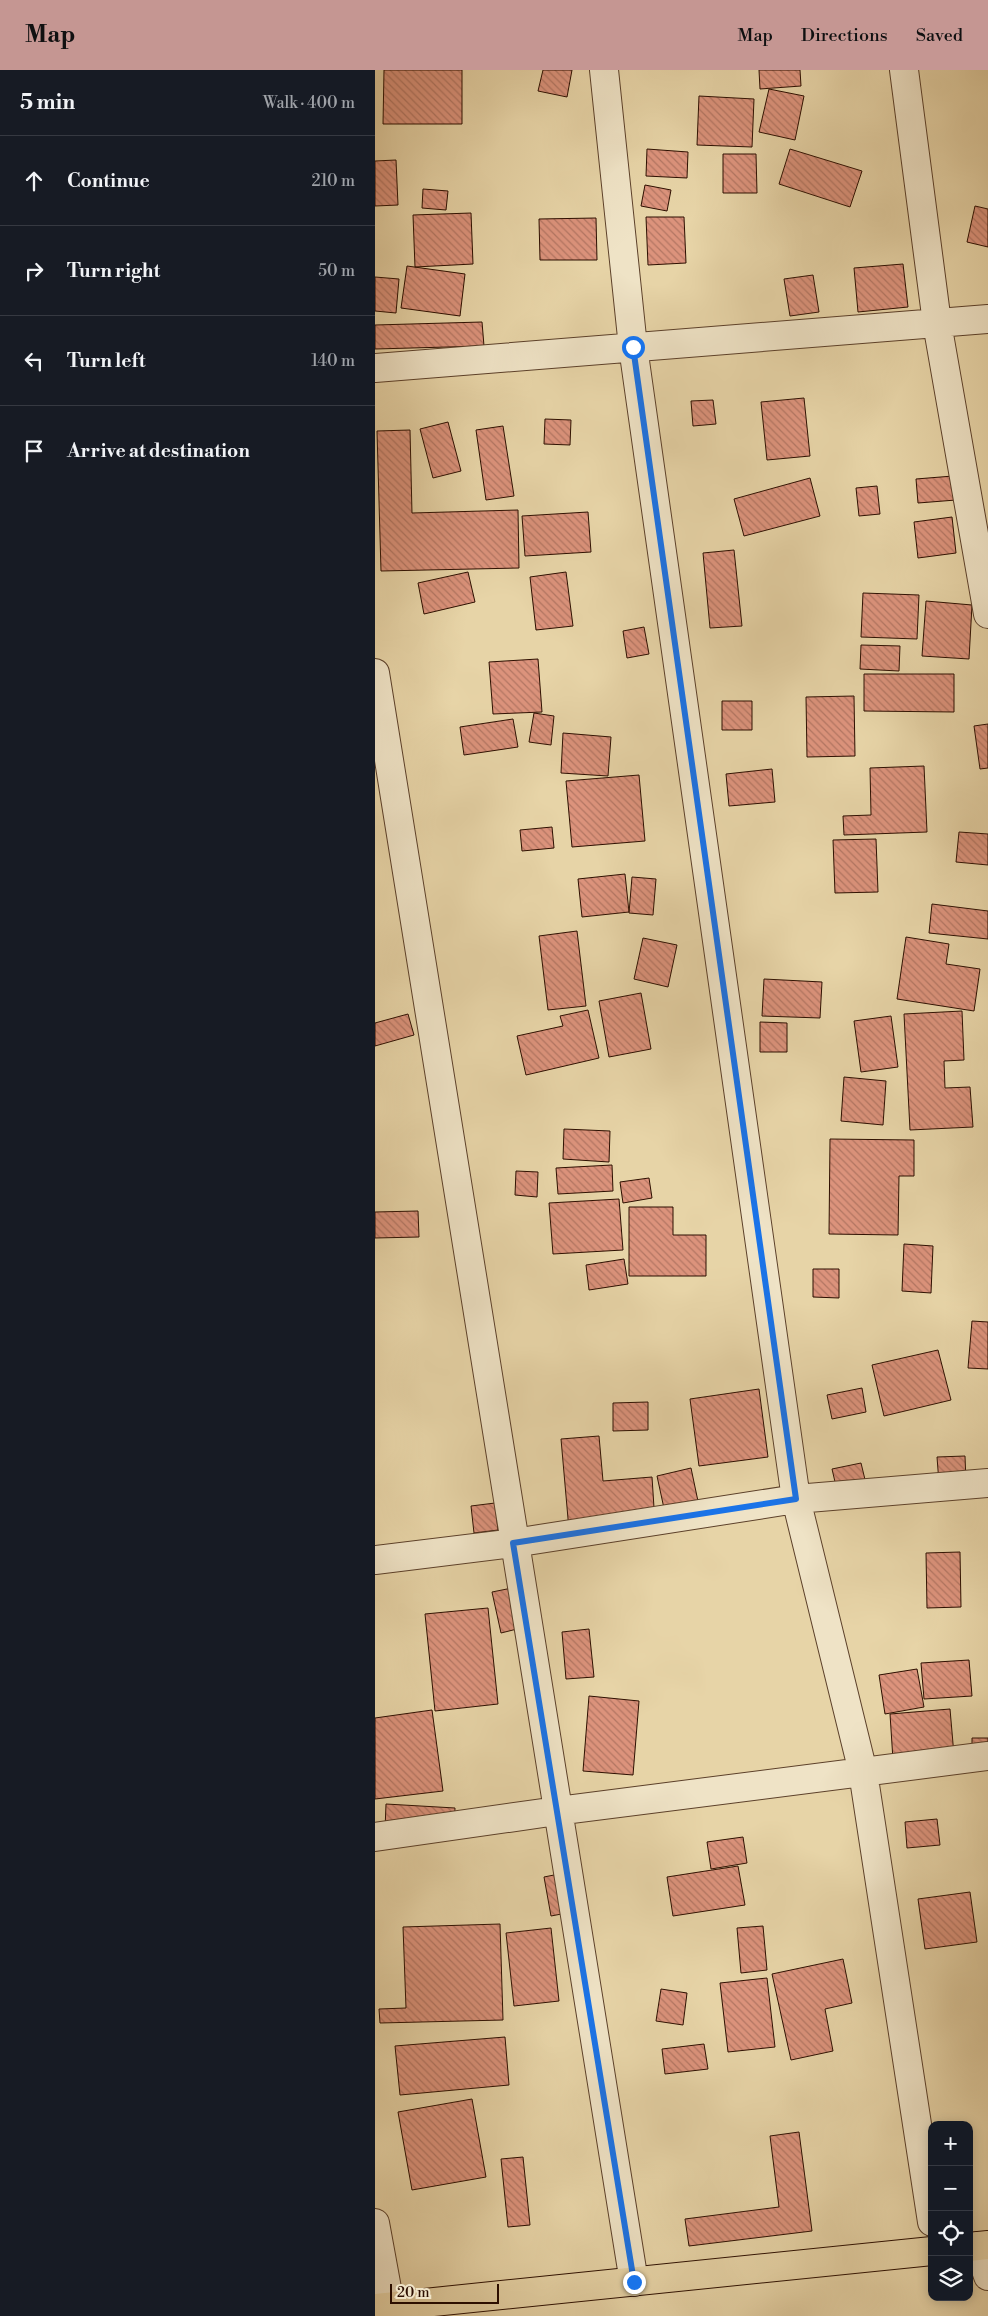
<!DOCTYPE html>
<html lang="en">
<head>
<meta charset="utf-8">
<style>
	body { margin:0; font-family:"Libre Bodoni",serif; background:#242831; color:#f1f3f6 }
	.controls { position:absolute; right:15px; bottom:15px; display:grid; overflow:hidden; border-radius:10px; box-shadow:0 2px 12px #0003 }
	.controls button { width:45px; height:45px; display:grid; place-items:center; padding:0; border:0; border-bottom:1px solid #363941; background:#171b24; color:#f1f3f6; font:25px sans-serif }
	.scale { position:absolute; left:15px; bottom:12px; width:109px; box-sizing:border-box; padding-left:5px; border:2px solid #2d0f00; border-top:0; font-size:14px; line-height:18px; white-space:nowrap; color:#2d0f00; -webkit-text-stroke:4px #efe3c6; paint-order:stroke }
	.stop { position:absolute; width:15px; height:15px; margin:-11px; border:4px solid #1a73e8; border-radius:50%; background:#fff }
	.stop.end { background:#1a73e8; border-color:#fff; box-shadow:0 1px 5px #0008 }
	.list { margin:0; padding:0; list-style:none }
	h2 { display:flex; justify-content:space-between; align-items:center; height:65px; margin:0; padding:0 20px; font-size:21px }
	h2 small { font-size:16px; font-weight:400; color:#9ea1a6 }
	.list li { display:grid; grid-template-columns:32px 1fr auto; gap:15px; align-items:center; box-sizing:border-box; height:90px; padding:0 20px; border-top:1px solid #363941 }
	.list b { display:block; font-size:19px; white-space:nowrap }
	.list em { font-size:16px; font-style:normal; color:#9ea1a6 }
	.icon { flex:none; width:28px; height:28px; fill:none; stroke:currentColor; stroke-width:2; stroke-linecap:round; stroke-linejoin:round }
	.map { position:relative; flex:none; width:613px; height:2246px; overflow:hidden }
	header { display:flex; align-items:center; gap:30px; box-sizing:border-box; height:70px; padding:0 25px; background:#c59692; color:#111 }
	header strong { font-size:24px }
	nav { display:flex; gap:28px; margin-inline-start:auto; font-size:18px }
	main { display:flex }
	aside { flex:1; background:#171b24 }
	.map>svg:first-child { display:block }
	.building { fill:url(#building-back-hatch); stroke:#2d0f00 }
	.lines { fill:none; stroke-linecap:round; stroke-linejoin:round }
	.minor-casing { stroke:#5c402a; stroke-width:30 }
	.major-casing { stroke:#2d0f00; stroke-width:30 }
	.minor { stroke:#efe3c6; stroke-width:28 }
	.major { stroke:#e7d4a7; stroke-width:28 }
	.route { stroke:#1a73e8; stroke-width:6 }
</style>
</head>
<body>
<header>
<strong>Map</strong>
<nav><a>Map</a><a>Directions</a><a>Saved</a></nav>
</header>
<main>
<aside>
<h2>5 min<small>Walk · 400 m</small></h2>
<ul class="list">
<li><svg class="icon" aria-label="ahead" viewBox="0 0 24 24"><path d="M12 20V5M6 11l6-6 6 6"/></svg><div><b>Continue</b></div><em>210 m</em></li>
<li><svg class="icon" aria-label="right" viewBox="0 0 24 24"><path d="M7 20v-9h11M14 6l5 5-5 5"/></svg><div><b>Turn right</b></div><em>50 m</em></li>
<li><svg class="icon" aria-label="left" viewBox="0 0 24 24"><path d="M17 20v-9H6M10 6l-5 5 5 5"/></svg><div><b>Turn left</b></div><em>140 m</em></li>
<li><svg class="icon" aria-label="arrive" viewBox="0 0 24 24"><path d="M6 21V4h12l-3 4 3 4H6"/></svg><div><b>Arrive at destination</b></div></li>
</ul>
</aside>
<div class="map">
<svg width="613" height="2246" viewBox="0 0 613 2246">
	<defs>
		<pattern id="building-back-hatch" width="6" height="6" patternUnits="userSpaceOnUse" patternTransform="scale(1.25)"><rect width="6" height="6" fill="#dc937c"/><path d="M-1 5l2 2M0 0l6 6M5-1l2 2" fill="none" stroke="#b37663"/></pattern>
	</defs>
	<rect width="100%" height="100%" fill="#e7d4a7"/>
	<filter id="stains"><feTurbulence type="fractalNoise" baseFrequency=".004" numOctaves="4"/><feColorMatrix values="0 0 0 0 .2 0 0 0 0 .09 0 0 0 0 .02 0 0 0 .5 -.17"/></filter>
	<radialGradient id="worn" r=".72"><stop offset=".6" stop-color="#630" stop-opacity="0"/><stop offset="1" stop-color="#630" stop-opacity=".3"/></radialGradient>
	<path class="building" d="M9,0H87V54H8Z
		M168,0H197L192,27L163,21Z
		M384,0H425L426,16L385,19Z
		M394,19L429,26L420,70L384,62Z
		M324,26L379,29L377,77L322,75Z
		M272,79L313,82L312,108L271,106Z
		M415,79L487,101L475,137L404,114Z
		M348,84H381L382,123H348Z
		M21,90L23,135L0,136V91Z
		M270,115L296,120L292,141L266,136Z
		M48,119L73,121L71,140L47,138Z
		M600,136L613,139V177L592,172Z
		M96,143L98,194L40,197L38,145Z
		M271,147H309L311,193L273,195Z
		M221,148L222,190H165L164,149Z
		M528,194L533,237L483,242L479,198Z
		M32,196L90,204L85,246L26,238Z
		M438,205L444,242L415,246L409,209Z
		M0,207L24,209L21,243L0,241Z
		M107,252L109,276L0,279V255Z
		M429,328L435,386L392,390L386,332Z
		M338,330L341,354L318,356L316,331Z
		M170,349L196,350L195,375L169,374Z
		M73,352L86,401L58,408L45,359Z
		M128,356L139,426L111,430L101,360Z
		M35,360L37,443L143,440L144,498L6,501L2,361Z
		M578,406L581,430L543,433L541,409Z
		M435,408L445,446L369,466L359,429Z
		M502,416L505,444L484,446L481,418Z
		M213,442L216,482L150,486L147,446Z
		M577,447L581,483L543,488L539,452Z
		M359,480L367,556L335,558L328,483Z
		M93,502L100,532L49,544L43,513Z
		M191,502L198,556L161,560L155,507Z
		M488,523L544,525L542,569L486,567Z
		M551,531L597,535L594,589L547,586Z
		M269,557L274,584L252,588L248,561Z
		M486,575L525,576L524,601L485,599Z
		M163,589L167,642L118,644L114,592Z
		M489,604H579V642L489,641Z
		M479,626L480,686L432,687L431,627Z
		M347,631H377V660H347Z
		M159,643L179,646L176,675L154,672Z
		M138,649L143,677L89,685L85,657Z
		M613,654V698L605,699L599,656Z
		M188,663L236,667L233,706L186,703Z
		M549,696L552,762L469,765L468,746L496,745L495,698Z
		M397,699L400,732L354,736L351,704Z
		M264,705L270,771L197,777L191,711Z
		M177,757L179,778L147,781L145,760Z
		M584,762L613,764V795L581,792Z
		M501,769L503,822L460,823L458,770Z
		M250,804L254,842L207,847L203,809Z
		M257,807L281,809L278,845L254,843Z
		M557,834L613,841V869L554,863Z
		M202,861L211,936L173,940L164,866Z
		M531,867L574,874L571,894L605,899L599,941L522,929Z
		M268,868L302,875L293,917L259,909Z
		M389,909L447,912L445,948L387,946Z
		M266,923L276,979L234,987L224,931Z
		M213,940L224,988L151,1005L142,966L188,956L185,946Z
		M587,941L589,990L569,991L570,1018L595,1017L598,1057L535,1060L529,944Z
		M33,944L39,965L0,976V953Z
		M516,946L523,997L486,1002L479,951Z
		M385,952L412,953V982H385Z
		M469,1007L511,1011L508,1055L466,1051Z
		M189,1059L235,1061L234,1092L188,1089Z
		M455,1069L539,1070V1106H524L523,1165L454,1164Z
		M237,1095L238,1121L183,1124L181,1098Z
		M141,1101L163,1102L162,1127L140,1125Z
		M274,1108L277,1128L248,1133L245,1112Z
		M244,1129L248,1180L178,1184L174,1133Z
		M254,1137H298V1165H331V1206H254Z
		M43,1141L44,1167L0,1168V1142Z
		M529,1174L558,1176L556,1223L527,1221Z
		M249,1189L253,1214L214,1220L211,1195Z
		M438,1199H464V1228L438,1227Z
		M597,1251L613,1252V1299L593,1298Z
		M563,1280L576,1330L509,1346L497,1295Z
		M487,1318L491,1342L457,1349L452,1325Z
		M384,1319L393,1387L324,1396L315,1329Z
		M273,1332V1360L238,1361V1333Z
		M224,1366L228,1411L277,1407L280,1453L194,1460L186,1369Z
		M590,1386L591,1412L564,1413L562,1387Z
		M486,1393L493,1422L464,1429L457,1399Z
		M316,1398L324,1436L290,1443L282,1406Z
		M120,1433L123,1460L99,1463L96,1436Z
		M585,1482L586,1537L552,1538L551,1483Z
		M137,1518L146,1558L126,1563L117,1522Z
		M113,1538L123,1634L60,1641L50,1544Z
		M214,1559L219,1607L191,1609L187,1562Z
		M594,1590L597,1626L549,1629L546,1593Z
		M542,1599L549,1637L510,1644L504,1605Z
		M214,1626L264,1631L258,1705L208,1701Z
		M575,1639L579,1685L518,1690L515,1644Z
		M57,1640L68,1721L0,1729V1648Z
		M597,1668H613V1689H597Z
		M11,1734L80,1738L79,1763L10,1760Z
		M562,1749L565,1775L532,1778L530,1752Z
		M368,1767L372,1793L336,1799L332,1772Z
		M363,1796L370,1835L298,1846L292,1807Z
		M189,1803L197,1842L176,1846L169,1807Z
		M595,1822L602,1872L550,1879L543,1829Z
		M125,1854L128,1950L5,1953L4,1939L31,1938L28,1857Z
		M388,1856L392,1900L366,1903L362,1858Z
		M176,1858L184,1931L139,1936L131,1863Z
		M468,1889L477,1933L450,1939L458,1981L416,1990L397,1904Z
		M392,1908L400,1977L353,1982L345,1913Z
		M286,1919L312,1923L308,1955L281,1951Z
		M130,1967L134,2015L25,2025L20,1976Z
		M329,1974L333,1999L290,2004L287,1979Z
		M97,2029L111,2107L37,2120L23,2042Z
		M424,2062L437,2161L314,2176L310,2149L404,2137L395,2066Z
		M148,2087L155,2155L133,2157L126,2089Z"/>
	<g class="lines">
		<defs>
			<path id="minor" d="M229,0L258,277L421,1429L488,1702L557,2152
				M529,0L562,253L613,544
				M0,298L613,249
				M0,603L259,2212
				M0,1490L139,1473L421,1429L613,1413
				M0,1767L182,1741L613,1686
				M0,2153L17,2246
				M603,2176L613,2206"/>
			<path id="major" d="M594,2177L613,2175
				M0,2238L557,2181"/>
		</defs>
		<use href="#minor" class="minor-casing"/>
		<use href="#major" class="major-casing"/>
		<use href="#minor" class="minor"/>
		<use href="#major" class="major"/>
	</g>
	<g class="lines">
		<path class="route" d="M258,277L421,1429L138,1473L259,2212"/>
	</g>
	<rect width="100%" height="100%" filter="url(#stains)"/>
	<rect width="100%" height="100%" fill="url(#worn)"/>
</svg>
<div class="controls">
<button>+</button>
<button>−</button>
<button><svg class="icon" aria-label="locate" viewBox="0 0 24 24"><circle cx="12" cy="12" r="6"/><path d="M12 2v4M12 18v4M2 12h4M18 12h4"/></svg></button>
<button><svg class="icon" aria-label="layers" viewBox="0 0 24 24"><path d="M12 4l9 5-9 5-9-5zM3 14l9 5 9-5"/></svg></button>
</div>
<div class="scale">20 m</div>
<div class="stop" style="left:258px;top:277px"></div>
<div class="stop end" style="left:259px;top:2212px"></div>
</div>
</main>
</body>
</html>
